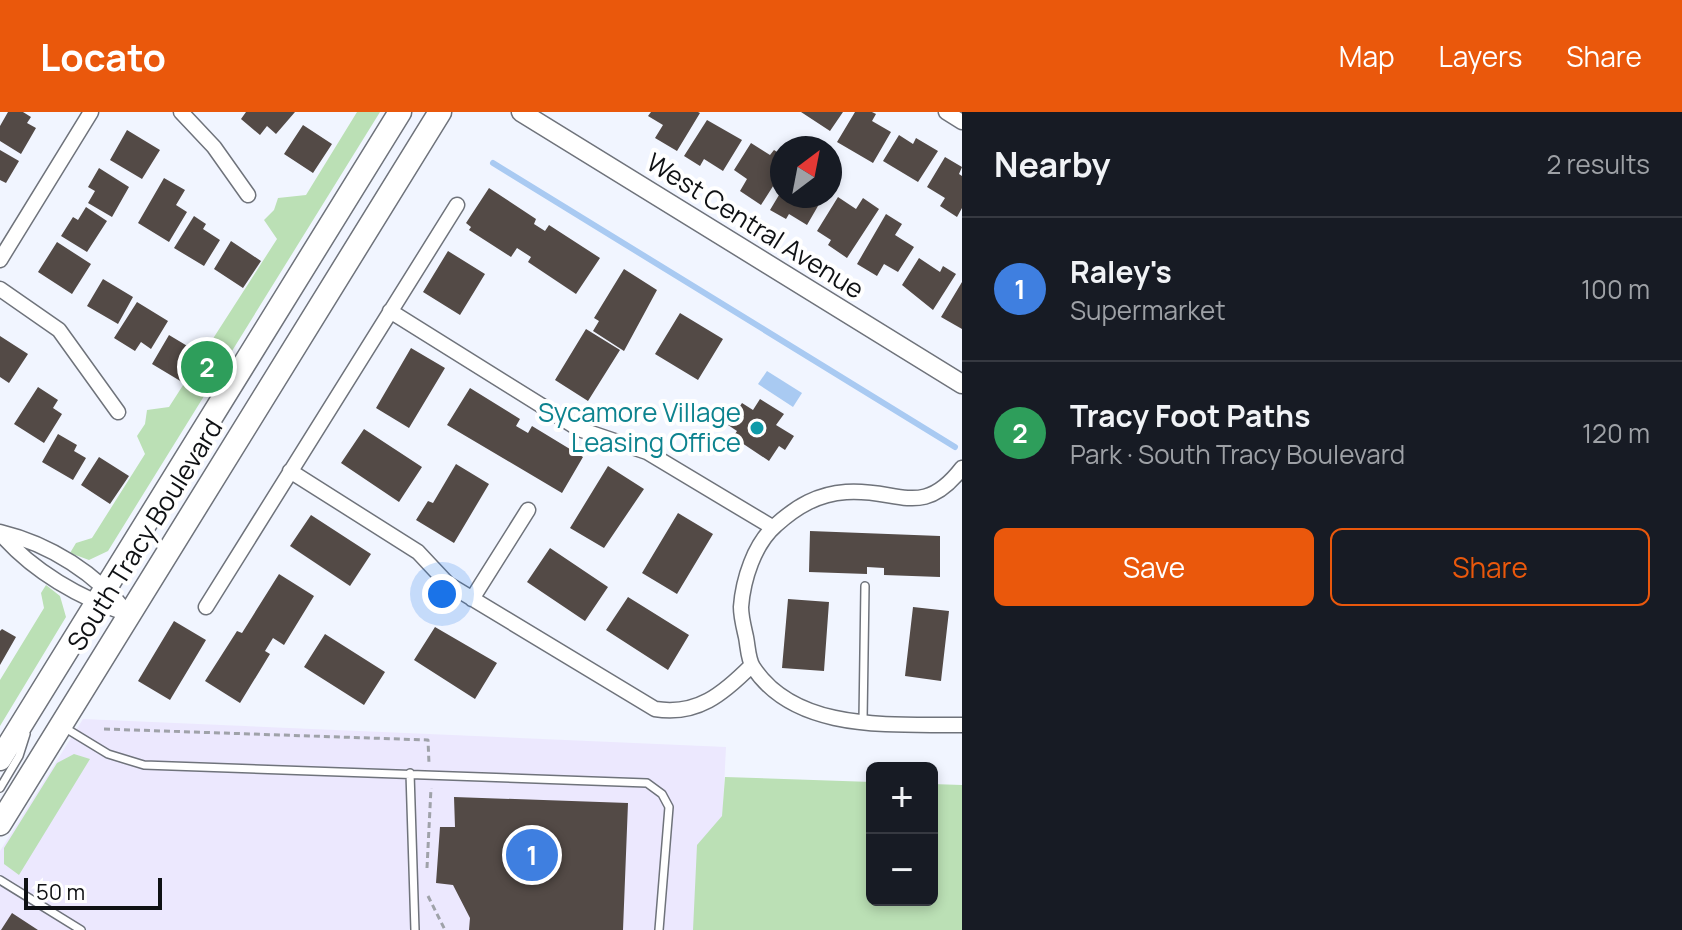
<!DOCTYPE html>
<html lang="en">
<head>
<meta charset="utf-8">
<style>
	body { margin:0; font-family:Manrope,sans-serif; background:#20242c; color:#f1f3f6 }
	.controls { position:absolute; right:24px; bottom:24px; display:grid; overflow:hidden; border-radius:12px; box-shadow:0 4px 12px #0003 }
	.controls button { width:72px; height:72px; display:grid; place-items:center; padding:0; border:0; border-bottom:2px solid #363941; background:#171b24; color:#f1f3f6; font:40px sans-serif }
	.compass { position:absolute; left:770px; top:24px; width:72px; height:72px; border-radius:50%; background:#171b24; box-shadow:0 4px 12px #0003; rotate:32deg }
	.scale { position:absolute; left:24px; bottom:20px; width:138px; box-sizing:border-box; padding-left:8px; border:4px solid #0f1114; border-top:0; font-size:22px; line-height:28px; white-space:nowrap; color:#0f1114; -webkit-text-stroke:6px #fff; paint-order:stroke }
	.you { position:absolute; left:442px; top:482px; width:28px; height:28px; margin:-20px; border:6px solid #fff; border-radius:50%; background:#1a73e8; box-shadow:0 0 0 12px #1a73e833 }
	.badge { display:grid; place-items:center; width:52px; height:52px; border-radius:50%; background:#ea580c; color:#fff; font-size:26px; font-weight:700 }
	.pin { position:absolute; translate:-50% -50%; border:4px solid #fff; box-shadow:0 2px 8px #0006 }
	.list { margin:0; padding:0; list-style:none }
	h2 { display:flex; justify-content:space-between; align-items:center; height:104px; margin:0; padding:0 32px; font-size:34px }
	h2 small { font-size:26px; font-weight:400; color:#9ea1a6 }
	.list li { display:grid; grid-template-columns:52px 1fr auto; gap:24px; align-items:center; box-sizing:border-box; height:144px; padding:0 32px; border-top:2px solid #363941 }
	.list b { display:block; font-size:30px; white-space:nowrap }
	.list p { margin:0; font-size:26px; white-space:nowrap; color:#9ea1a6 }
	.list em { font-size:26px; font-style:normal; color:#9ea1a6 }
	.actions { display:flex; gap:16px; padding:24px 32px }
	.actions a { flex:1; padding:18px 0; border:2px solid #ea580c; border-radius:12px; text-align:center; font-size:28px; color:#ea580c }
	.actions .main { background:#ea580c; color:#fff }
	.map { position:relative; flex:none; width:962px; height:818px; overflow:hidden }
	header { display:flex; align-items:center; gap:48px; box-sizing:border-box; height:112px; padding:0 40px; background:#ea580c; color:#fff }
	header strong { font-size:38px }
	nav { display:flex; gap:44px; margin-inline-start:auto; font-size:28px }
	main { display:flex }
	aside { flex:1; background:#171b24 }
	.map>svg:first-child { display:block }
	.commercial { fill:#ece8fe }
	.green { fill:#bbe0b5 }
	.water { fill:#a9caf2 }
	.lines { fill:none; stroke-linecap:round; stroke-linejoin:round }
	.stream { stroke:#a9caf2; stroke-width:6 }
	.building { fill:#534a46 }
	.service-casing { stroke:#6f737b; stroke-width:10 }
	.minor-casing { stroke:#6f737b; stroke-width:17 }
	.tertiary-casing { stroke:#6f737b; stroke-width:21 }
	.primary-casing { stroke:#6f737b; stroke-width:25 }
	.path { stroke:#9fa2a9; stroke-width:3; stroke-dasharray:6 4; stroke-linecap:butt }
	.service { stroke:#fff; stroke-width:7 }
	.minor { stroke:#fff; stroke-width:14 }
	.tertiary { stroke:#fff; stroke-width:18 }
	.primary { stroke:#fff; stroke-width:22 }
	.culture-dot { fill:#0f9aa8; stroke:#fff; stroke-width:3 }
	.labels { text-anchor:middle; stroke-width:8; stroke-linejoin:round; paint-order:stroke }
	.street-label { font-size:26px; fill:#0f1114; stroke:#fff }
	.culture-label { font-size:26px; fill:#0d838f; stroke:#fff; text-anchor:end }
</style>
</head>
<body>
<header>
<strong>Locato</strong>
<nav><a>Map</a><a>Layers</a><a>Share</a></nav>
</header>
<main>
<div class="map">
<svg width="962" height="818" viewBox="0 0 962 818">
	<rect width="100%" height="100%" fill="#f1f5ff"/>
	<path class="commercial" d="M83,607L726,635L717,818H0V739Z"/>
	<path class="green" d="M357,0H380L108,439L89,448L70,441L76,431L92,426L145,342L137,324L145,312L147,298L169,295L277,127L264,108L274,98L278,86L306,83Z
		M46,473L60,484L66,505L0,614V568L44,496L41,481Z
		M74,642L90,647L19,763L4,752V736L57,651Z
		M725,665L872,670V788H932V672L962,673V818H693L697,733L722,704Z"/>
	<path class="water" d="M767,259L802,281L793,295L758,272Z"/>
	<g class="lines">
		<path class="stream" d="M493,51L955,335"/>
	</g>
	<path class="building" d="M8,0H23L31,5L27,11L36,16L21,42L0,29V14Z
		M246,0H295L276,22L267,14L260,23L241,7Z
		M651,0H698L700,1L677,39L655,26L663,13L648,4Z
		M801,0H843L830,19Z
		M855,0H872L876,2L872,9L891,20L873,51L837,30Z
		M707,8L742,28L723,59L704,47L700,54L684,44Z
		M303,13L332,32L313,61L284,42Z
		M127,18L160,38L142,67L110,48Z
		M899,23L913,32L916,26L938,39L918,70L883,49Z
		M751,31L770,43L774,38L782,43V60L761,93L740,79L747,67L734,58Z
		M0,38L19,49L6,71L0,68Z
		M945,45L962,55L959,62L962,64V96L957,105L940,94L945,86L927,75Z
		M99,56L129,75L112,105L88,91L95,79L88,75Z
		M164,66L185,78L176,93L187,100L169,130L138,111Z
		M489,76L536,107L534,112L545,119L549,113L600,146L576,182L528,150L531,145L517,136L511,145L469,118L471,115L466,111Z
		M782,78V84L822,87L807,113L789,102L786,107L770,98Z
		M838,85L856,97L863,86L879,97L847,146L828,133L831,128L817,119Z
		M86,95L107,109L87,140L61,124L73,105L78,108Z
		M886,102L902,112L895,123L914,135L898,160L884,152L877,164L857,152Z
		M194,104L206,112L203,117L220,128L204,154L174,136Z
		M231,129L261,149L243,176L214,157Z
		M57,130L91,152L72,182L38,160Z
		M448,139L485,162L460,203L423,180Z
		M919,146L940,160L943,154L956,162L933,198L902,173Z
		M624,157L657,178L624,239L593,219L599,209L594,206Z
		M103,167L133,185L118,212L87,194Z
		M962,170V217L941,205Z
		M137,190L168,209L151,237L141,230L135,239L114,226Z
		M680,201L723,227L698,268L655,242Z
		M586,217L620,238L588,289L555,268Z
		M169,223L199,241L182,270L152,252Z
		M0,224L28,242L9,271L0,265Z
		M411,236L445,256L409,316L376,296Z
		M38,275L58,288L53,296L62,302L44,331L14,312Z
		M470,276L520,307L516,314L528,321L532,314L583,345L562,381L447,313Z
		M760,287L784,302L776,313L794,324L785,338L779,334L769,349L733,325L737,319L728,313L742,291L753,298Z
		M364,317L422,355L399,390L341,351Z
		M58,322L77,333L74,339L86,346L73,368L42,350Z
		M99,345L129,364L110,392L81,373Z
		M456,352L489,372L454,431L416,408L428,389L433,391Z
		M608,354L644,377L604,436L570,416Z
		M678,401L713,422L677,482L642,461Z
		M311,403L371,442L350,474L290,434Z
		M810,419L940,424V465L884,463V456L867,455V462L809,460Z
		M550,436L608,475L585,509L527,470Z
		M279,462L314,484L284,533L273,526L265,539L270,542L240,591L205,569L237,519L242,521Z
		M628,485L689,523L668,558L606,518Z
		M788,487L829,490L824,559L782,556Z
		M913,495L949,499L941,569L905,564Z
		M174,509L206,528L170,588L138,569Z
		M435,515L497,551L475,587L414,548Z
		M2,517L16,525L0,553V519Z
		M325,522L385,560L364,593L304,555Z
		M454,685L628,691L623,818H469L470,806L453,773L436,771L440,715H455Z
		M12,801L38,818H1Z"/>
	<g class="lines">
		<defs>
			<path id="service" d="M863,608L865,474
				M62,614L108,642L144,653L647,671L662,682L669,695L659,818
				M410,661L415,818
				M0,676L19,644L26,622
				M0,768L81,818"/>
			<path id="minor" d="M181,0L214,35L248,83
				M946,0L962,10
				M0,148L91,0
				M0,177L59,218L118,300
				M390,199L579,317L647,340L772,415
				M962,356C922,408 898,376 846,380C818,382 797,394 776,413C754,432 743,468 741,495C741,505 744,516 746,525C748,535 748,547 753,555C796,621 893,612 962,613
				M290,359L418,440L448,472L655,597C697,604 723,582 752,553
				M0,420C50,432 97,462 128,502
				M0,421C32,459 81,487 128,502
				M472,487L528,398
				M206,495L457,93"/>
			<path id="tertiary" d="M521,0L962,272"/>
			<path id="primary" d="M0,647L400,0
				M0,712L440,0"/>
		</defs>
		<use href="#service" class="service-casing"/>
		<use href="#minor" class="minor-casing"/>
		<use href="#tertiary" class="tertiary-casing"/>
		<use href="#primary" class="primary-casing"/>
		<path class="path" d="M104,617L428,628L429,652
			M427,756L431,676
			M428,784L445,818"/>
		<use href="#service" class="service"/>
		<use href="#minor" class="minor"/>
		<use href="#tertiary" class="tertiary"/>
		<use href="#primary" class="primary"/>
	</g>
	<circle class="culture-dot" cx="757" cy="316" r="8"/>
	<g class="labels">
		<g class="street-label">
			<text transform="translate(755 114) rotate(32)" y="9">West Central Avenue</text>
			<text transform="translate(145 423) rotate(-58)" y="9">South Tracy Boulevard</text>
		</g>
		<g class="culture-label">
			<text x="741" y="310">Sycamore Village<tspan x="741" dy="30">Leasing Office</tspan></text>
		</g>
	</g>
</svg>
<div class="controls">
<button>+</button>
<button>−</button>
</div>
<svg class="compass" viewBox="-18 -18 36 36"><path d="M0-13l5 13h-10z" fill="#e53935"/><path d="M0 13l5-13h-10z" fill="#9ea1a6"/></svg>
<div class="scale">50 m</div>
<div class="you"></div>
<div class="pin badge" style="left:532px;top:743px;background:#3f7fe0">1</div>
<div class="pin badge" style="left:207px;top:255px;background:#2e9e5b">2</div>
</div>
<aside>
<h2>Nearby<small>2 results</small></h2>
<ul class="list">
<li><span class="badge" style="background:#3f7fe0">1</span><div><b>Raley's</b><p>Supermarket</p></div><em>100 m</em></li>
<li><span class="badge" style="background:#2e9e5b">2</span><div><b>Tracy Foot Paths</b><p>Park · South Tracy Boulevard</p></div><em>120 m</em></li>
</ul>
<div class="actions"><a class="main">Save</a><a>Share</a></div>
</aside>
</main>
</body>
</html>
